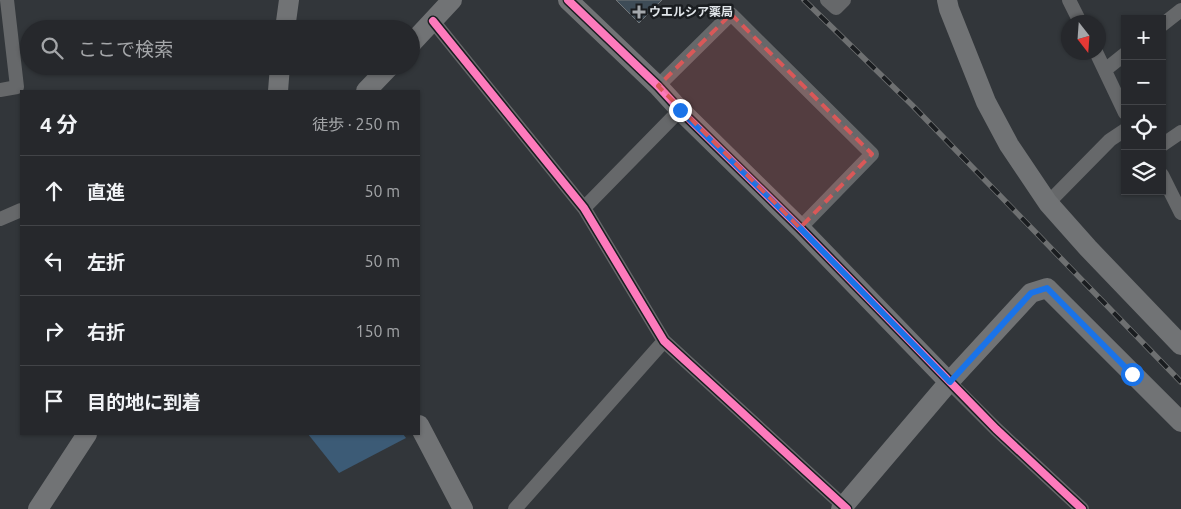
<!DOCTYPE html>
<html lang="ja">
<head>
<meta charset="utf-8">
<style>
	body { margin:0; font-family:Ubuntu,"Noto Sans JP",sans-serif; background:#323438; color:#f1f3f6 }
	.controls { position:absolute; right:15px; top:15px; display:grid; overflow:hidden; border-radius:0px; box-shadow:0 1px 4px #0004 }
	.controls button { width:45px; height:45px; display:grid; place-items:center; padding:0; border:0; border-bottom:1px solid #424448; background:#26282c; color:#f1f3f6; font:25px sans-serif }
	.compass { position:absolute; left:1061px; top:15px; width:45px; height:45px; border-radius:50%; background:#26282c; box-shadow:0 1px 4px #0004; rotate:163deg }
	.stop { position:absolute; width:15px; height:15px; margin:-11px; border:4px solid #1a73e8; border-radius:50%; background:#fff }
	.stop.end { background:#1a73e8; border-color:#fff; box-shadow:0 1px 5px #0008 }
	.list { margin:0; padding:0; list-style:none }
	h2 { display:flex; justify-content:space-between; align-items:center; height:65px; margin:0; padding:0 20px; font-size:21px }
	h2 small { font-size:16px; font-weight:400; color:#a4a6a9 }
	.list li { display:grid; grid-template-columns:32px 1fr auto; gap:15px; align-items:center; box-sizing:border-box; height:70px; padding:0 20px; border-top:1px solid #424448 }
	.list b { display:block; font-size:19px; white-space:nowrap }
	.list em { font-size:16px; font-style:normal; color:#a4a6a9 }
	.icon { flex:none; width:28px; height:28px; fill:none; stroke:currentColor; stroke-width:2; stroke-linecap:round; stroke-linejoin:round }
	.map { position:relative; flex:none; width:1181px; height:509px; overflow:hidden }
	.search { position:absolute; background:#26282c; box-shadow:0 1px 4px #0004; left:20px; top:20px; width:400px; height:55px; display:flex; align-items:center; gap:12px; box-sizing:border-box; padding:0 18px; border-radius:28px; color:#a4a6a9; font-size:19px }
	.panel { position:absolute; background:#26282c; box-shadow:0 1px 4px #0004; left:20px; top:90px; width:400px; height:345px; border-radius:0px }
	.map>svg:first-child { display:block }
	.green { fill:#3c5b76 }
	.building { fill:#3e4c57; stroke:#727679 }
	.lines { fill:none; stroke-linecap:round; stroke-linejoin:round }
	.street { stroke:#66686a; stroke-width:14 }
	.secondary { stroke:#717375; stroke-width:20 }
	.rail-casing { stroke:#6e7071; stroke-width:5.5 }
	.rail { stroke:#1a1d20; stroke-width:4; stroke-dasharray:11; stroke-linecap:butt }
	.cycleway-casing { stroke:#1a1d20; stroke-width:11 }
	.cycleway { stroke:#fd7abc; stroke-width:8 }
	.route { stroke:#1a73e8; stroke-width:6 }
	.marked { fill:#d95858; fill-opacity:0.2; stroke:#d95858; stroke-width:4; stroke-dasharray:10 6; stroke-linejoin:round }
	.poi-dot { fill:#a4a8ac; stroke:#1a1d20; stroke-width:2 }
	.labels { text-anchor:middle; stroke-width:5; stroke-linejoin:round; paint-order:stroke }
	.poi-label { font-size:12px; font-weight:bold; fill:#e1e6ea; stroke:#1a1d20; text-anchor:start }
</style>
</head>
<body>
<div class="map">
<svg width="1181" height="509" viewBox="0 0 1181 509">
	<rect width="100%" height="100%" fill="#32363a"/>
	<path class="green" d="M308,434H403L406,438L339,473Z"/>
	<path class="building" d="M616,0H662L639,23Z"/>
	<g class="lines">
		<path class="street" d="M827,0L836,8L844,0
			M1069,0L1080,22
			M433,21L584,208L664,341L847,509
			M1162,25L1181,10
			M1096,52L1125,113
			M1105,70L1125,54
			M658,86L731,14L872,154L800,228
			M0,90L17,87L7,0
			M1162,145L1181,132
			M1162,175L1181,213
			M1048,203L1110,140L1125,130
			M584,208L680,110
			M0,219L21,210
			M949,382L996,429L1082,509
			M515,509L664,341"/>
		<path class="secondary" d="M568,0L658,86L680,110L800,228L949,382
			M947,0L949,9L986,102L1009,145L1048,203L1088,248L1181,345
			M285,29L289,0
			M411,44L452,0
			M278,91L280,66
			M366,91L390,66
			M419,425L463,509
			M38,509L87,434
			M841,509L949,382L1031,293L1047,288L1181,422"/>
		<defs>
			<path id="rail" d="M804,0L912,105L1181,382"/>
		</defs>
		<use href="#rail" class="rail-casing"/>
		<use href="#rail" class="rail"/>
		<defs>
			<path id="cycleway" d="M568,0L658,86L680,110L800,228L996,429L1082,509
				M433,21L584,208L664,341L847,509"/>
		</defs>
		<use href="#cycleway" class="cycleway-casing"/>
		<use href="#cycleway" class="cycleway"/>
	</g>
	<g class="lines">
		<path class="route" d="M680,110L800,228L950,382L1031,293L1047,288L1132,374"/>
	</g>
	<path class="marked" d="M731,14L872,154L800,228L658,86Z"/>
	<path class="poi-dot" d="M636.5 4.5h5v5h5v5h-5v5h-5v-5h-5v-5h5z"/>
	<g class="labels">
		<g class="poi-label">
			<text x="649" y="16">ウエルシア薬局</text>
		</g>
	</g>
</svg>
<div class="controls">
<button>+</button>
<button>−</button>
<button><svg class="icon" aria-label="locate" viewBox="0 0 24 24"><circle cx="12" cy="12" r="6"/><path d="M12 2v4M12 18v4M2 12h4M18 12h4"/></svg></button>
<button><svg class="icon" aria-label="layers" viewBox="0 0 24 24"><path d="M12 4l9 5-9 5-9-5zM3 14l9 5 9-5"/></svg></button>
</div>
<svg class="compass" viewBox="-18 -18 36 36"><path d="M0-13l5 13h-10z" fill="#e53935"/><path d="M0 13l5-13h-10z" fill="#a4a6a9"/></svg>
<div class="stop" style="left:1132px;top:374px"></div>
<div class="stop end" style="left:680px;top:110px"></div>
<div class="search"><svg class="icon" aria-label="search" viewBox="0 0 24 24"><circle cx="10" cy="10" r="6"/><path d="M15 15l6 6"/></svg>ここで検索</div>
<section class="panel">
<h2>4 分<small>徒歩 · 250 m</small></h2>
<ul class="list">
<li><svg class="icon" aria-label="ahead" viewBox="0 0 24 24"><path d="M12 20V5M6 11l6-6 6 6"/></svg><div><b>直進</b></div><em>50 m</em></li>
<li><svg class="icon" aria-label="left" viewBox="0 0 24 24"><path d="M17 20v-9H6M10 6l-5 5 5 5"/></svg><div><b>左折</b></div><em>50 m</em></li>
<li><svg class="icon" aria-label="right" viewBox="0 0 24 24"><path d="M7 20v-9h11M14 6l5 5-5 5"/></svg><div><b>右折</b></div><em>150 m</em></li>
<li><svg class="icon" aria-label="arrive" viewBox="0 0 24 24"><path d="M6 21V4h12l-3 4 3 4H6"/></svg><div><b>目的地に到着</b></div></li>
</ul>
</section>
</div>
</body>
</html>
